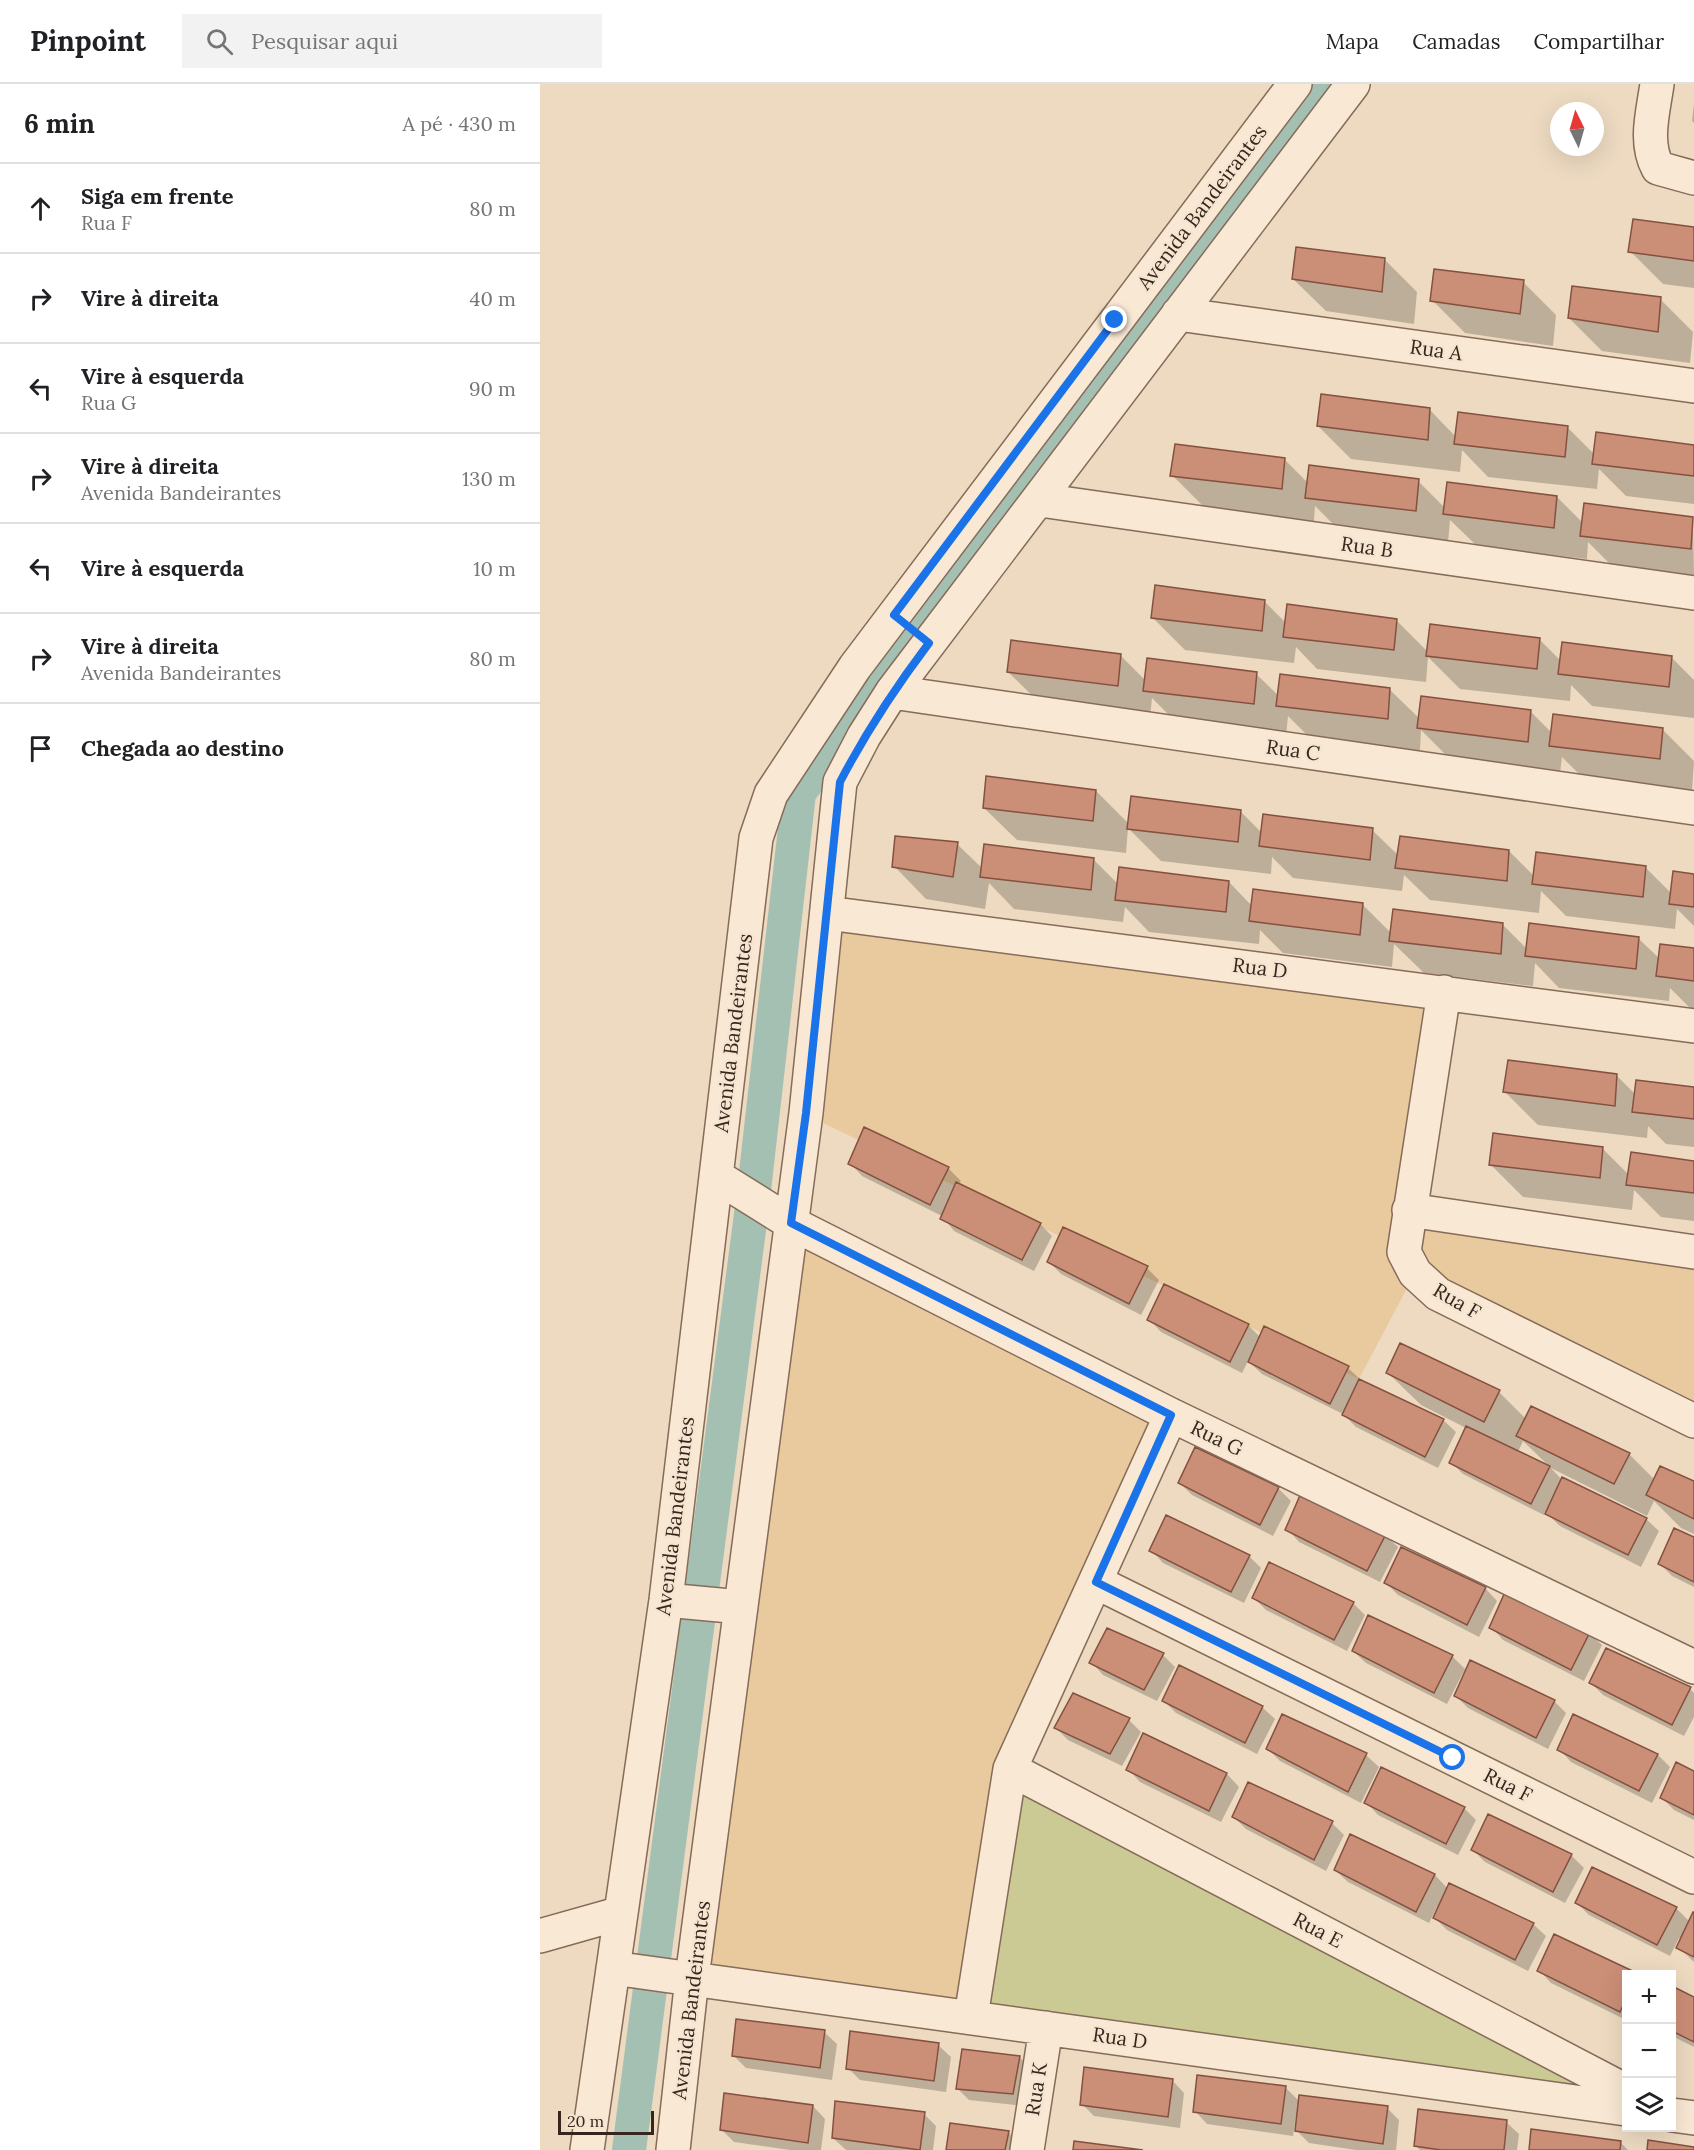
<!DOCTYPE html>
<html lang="pt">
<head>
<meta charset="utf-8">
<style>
	body { margin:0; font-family:Lora,serif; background:#f2f2f2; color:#202124 }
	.controls { position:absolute; right:18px; bottom:18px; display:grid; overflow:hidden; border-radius:0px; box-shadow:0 6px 24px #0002 }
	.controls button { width:54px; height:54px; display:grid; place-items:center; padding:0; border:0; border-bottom:2px solid #e0e0e0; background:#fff; color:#202124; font:30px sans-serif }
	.compass { position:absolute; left:1010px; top:18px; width:54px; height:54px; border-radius:50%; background:#fff; box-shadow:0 6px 24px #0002; rotate:355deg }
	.scale { position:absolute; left:18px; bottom:15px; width:96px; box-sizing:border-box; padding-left:6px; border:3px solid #36261d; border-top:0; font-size:16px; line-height:21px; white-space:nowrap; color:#36261d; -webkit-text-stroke:4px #f5e5d0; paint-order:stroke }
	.stop { position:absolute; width:18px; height:18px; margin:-14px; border:4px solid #1a73e8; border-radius:50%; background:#fff }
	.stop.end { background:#1a73e8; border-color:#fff; box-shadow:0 2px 6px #0008 }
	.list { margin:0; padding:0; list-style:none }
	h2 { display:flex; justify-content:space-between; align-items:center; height:78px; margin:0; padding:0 24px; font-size:26px }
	h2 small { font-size:20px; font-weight:400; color:#757577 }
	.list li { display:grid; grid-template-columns:39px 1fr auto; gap:18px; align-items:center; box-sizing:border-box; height:90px; padding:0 24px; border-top:2px solid #e0e0e0 }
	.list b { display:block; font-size:22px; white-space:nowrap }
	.list p { margin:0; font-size:20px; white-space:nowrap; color:#757577 }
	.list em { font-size:20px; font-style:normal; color:#757577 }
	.icon { flex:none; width:33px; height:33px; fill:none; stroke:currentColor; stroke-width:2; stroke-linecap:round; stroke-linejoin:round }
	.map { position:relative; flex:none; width:1154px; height:2066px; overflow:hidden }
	header { display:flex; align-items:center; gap:36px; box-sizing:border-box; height:84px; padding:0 30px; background:#fff; border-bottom:2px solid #e0e0e0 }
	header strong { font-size:28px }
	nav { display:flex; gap:33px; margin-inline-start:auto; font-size:21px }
	.search { width:420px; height:54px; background:#f2f2f2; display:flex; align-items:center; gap:15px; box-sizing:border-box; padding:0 21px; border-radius:0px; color:#757577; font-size:22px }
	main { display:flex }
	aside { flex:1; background:#fff }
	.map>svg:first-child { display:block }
	.green { fill:#cbca95 }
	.sand { fill:#e9ca9e }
	.shadow { fill:#0003; fill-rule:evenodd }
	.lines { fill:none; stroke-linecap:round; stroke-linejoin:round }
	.canal { stroke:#a3c0b3; stroke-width:34 }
	.building { fill:#cb8e77; stroke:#85513f; stroke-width:1.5 }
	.minor-casing { stroke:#866b59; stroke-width:36 }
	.minor { stroke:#f8e8d4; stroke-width:33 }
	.route { stroke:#1a73e8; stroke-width:8 }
	.labels { text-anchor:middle; stroke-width:4.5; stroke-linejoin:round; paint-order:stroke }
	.street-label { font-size:20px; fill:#36261d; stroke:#f5e5d0 }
</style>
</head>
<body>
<header>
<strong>Pinpoint</strong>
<div class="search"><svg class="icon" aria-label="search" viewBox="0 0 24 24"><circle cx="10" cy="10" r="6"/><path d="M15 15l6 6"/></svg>Pesquisar aqui</div>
<nav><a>Mapa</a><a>Camadas</a><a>Compartilhar</a></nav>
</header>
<main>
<aside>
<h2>6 min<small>A pé · 430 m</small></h2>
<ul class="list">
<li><svg class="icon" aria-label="ahead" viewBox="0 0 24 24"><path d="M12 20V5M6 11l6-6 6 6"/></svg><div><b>Siga em frente</b><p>Rua F</p></div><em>80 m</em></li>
<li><svg class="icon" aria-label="right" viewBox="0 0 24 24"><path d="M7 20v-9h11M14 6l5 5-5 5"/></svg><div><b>Vire à direita</b></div><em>40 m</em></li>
<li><svg class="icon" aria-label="left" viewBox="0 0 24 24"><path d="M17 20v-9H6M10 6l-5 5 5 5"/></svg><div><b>Vire à esquerda</b><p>Rua G</p></div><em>90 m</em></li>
<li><svg class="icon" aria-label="right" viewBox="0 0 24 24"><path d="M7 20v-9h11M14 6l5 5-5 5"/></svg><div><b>Vire à direita</b><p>Avenida Bandeirantes</p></div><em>130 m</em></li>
<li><svg class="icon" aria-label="left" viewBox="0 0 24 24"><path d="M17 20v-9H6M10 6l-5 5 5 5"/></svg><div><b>Vire à esquerda</b></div><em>10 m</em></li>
<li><svg class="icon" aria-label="right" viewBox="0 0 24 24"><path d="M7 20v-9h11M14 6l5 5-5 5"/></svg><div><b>Vire à direita</b><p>Avenida Bandeirantes</p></div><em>80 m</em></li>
<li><svg class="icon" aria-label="arrive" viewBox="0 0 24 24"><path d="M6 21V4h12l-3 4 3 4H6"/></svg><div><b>Chegada ao destino</b></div></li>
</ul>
</aside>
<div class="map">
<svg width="1154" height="2066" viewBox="0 0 1154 2066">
	<rect width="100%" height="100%" fill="#eddac1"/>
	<path class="green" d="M470,1685L1086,2008L431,1933Z"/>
	<path class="sand" d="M304,830L904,908L869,1126L1154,1168V1337L875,1189L819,1295L283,1039Z
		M251,1139L631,1331L470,1685L431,1933L152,1894Z"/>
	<path class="shadow" d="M1154,19V39L1152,37Z
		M1154,145V204L1123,200L1090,167Z
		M845,176L877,208L874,240L786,227L753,195Z
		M983,198L1016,231L1013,262L925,249L892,216Z
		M1120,215L1153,248L1150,279L1062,267L1029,234Z
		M890,326L916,353L1027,343L1055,371L1154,362V420L1086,412L1059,385L1057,405L948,393L922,366L920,388L811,375L778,342Z
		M744,375L768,399L878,397L905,424L1017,413L1043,439L1153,434L1154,493L1074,484L1048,458L1047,475L937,462L910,436L908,459L799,446L775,422L774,437L665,424L632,391Z
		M724,517L746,539L856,536L888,568L999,555L1021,577L1131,573L1154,596V634L1052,622L1031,601L1030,617L920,605L888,573L886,598L777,585L756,563L754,579L645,566L612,533Z
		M580,571L606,597L716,590L739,612L849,605L880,635L990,627L1012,649L1122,645L1154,677L1152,707L1043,694L1022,673L1020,689L911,676L881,646L880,667L770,654L748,632L746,652L637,639L612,614L610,633L501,620L468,588Z
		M556,707L589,740L701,728L722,749L832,746L859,772L969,767L994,792L1105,783L1132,810L1154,791V842L1137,825L1135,845L1026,832L1001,807L999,829L890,816L864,791L862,807L753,794L732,773L731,790L621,777L588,744L586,769L477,756L444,724Z
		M417,760L443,785L553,775L579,801L689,798L712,822L822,820L852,850L962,840L987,865L1099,855L1120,875L1154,866V925L1150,924L1130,904L1129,917L1019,904L995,879L993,902L884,889L854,860L852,883L743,869L720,846L719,860L609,848L585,823L583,838L474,825L449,799L445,825L386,815L354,782Z
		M1077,992L1095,1010L1154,1005V1063L1126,1060L1108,1042L1107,1054L998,1041L965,1008Z
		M325,1045L408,1084L421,1097L418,1101L500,1140L512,1152L494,1187L414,1147L402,1132L322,1092L310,1079Z
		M1062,1064L1089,1091L1154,1078V1137L1121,1133L1094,1106L1092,1126L983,1113L950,1080Z
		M524,1145L607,1184L619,1196L601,1231L521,1190L509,1178Z
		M609,1235L708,1241L721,1254L725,1244L808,1284L821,1296L903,1336L916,1348L898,1384L816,1343L803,1330L722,1290L708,1277L702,1289L621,1248Z
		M848,1289L959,1308L986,1335L1089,1370L1115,1396L1154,1399V1450L1141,1444L1114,1417L1107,1432L1011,1384L1022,1396L1106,1435L1119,1447L1101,1483L1020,1442L1005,1428L1004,1431L923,1390L911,1378L926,1344L881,1321ZM983,1357L1010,1383L978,1368Z
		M640,1399L738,1404L751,1417L733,1452L652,1411Z
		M747,1445L845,1451L858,1463L840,1498L759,1458Z
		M1154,1455V1503L1132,1492L1119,1479Z
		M611,1466L709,1472L721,1484L704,1519L623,1479Z
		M846,1499L945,1504L957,1517L939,1553L858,1511Z
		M714,1514L813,1519L825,1531L807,1567L726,1526Z
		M829,1533L912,1572L925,1585L907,1620L826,1579L813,1567Z
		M951,1543L1049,1549L1062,1561L1044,1597L963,1556Z
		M568,1546L623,1571L635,1583L617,1617L563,1591L551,1578Z
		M1051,1599L1150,1605L1154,1609V1633L1144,1652L1063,1611Z
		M916,1612L1014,1617L1026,1629L1008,1665L928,1624Z
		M624,1617L722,1623L735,1635L717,1670L636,1629Z
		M743,1632L826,1671L839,1683L821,1719L740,1677L728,1665Z
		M1034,1632L1118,1671L1130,1683L1112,1719L1031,1678L1019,1665Z
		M589,1636L601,1648L582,1682L528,1656L516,1644Z
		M604,1651L687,1690L699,1703L681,1738L600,1698L588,1685Z
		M1154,1688V1736L1134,1726L1122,1714Z
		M826,1718L924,1724L936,1736L918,1771L838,1731Z
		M694,1733L792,1739L804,1751L786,1787L706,1745Z
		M811,1752L895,1791L908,1805L993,1840L1006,1852L988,1887L907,1846L895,1834L899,1824L897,1823L889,1839L808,1798L795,1786Z
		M933,1766L1031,1771L1044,1784L1025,1819L945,1778Z
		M1037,1819L1136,1824L1150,1838L1154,1830V1878L1138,1863L1141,1855L1139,1854L1130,1872L1049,1831Z
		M1015,1852L1095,1890H1086V1936L1011,1899L999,1886Z
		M1132,1904L1154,1914V1963L1132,1952Z
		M284,1948L297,1960L292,1996L206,1984L194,1972Z
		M398,1961L411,1973L406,2008L320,1996L308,1984Z
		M479,1973L492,1985L485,2022L429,2016L417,2004Z
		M632,1996L644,2009L640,2044L554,2032L542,2020Z
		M745,2003L760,2018L847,2024L859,2036L856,2066H816L769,2059L757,2047L758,2033H756L753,2052L667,2040L655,2027Z
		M273,2022L285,2035L281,2066H250L194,2058L182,2046Z
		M384,2030L396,2042L393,2066H306L293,2054Z
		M966,2038L979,2050L977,2066H880L876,2062Z
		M468,2048L480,2060L479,2066H407Z
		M1080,2058L1088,2066H991Z"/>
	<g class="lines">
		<path class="canal" d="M89,2066L213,1115L259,709L376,548L790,0"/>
	</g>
	<path class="building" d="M1093,135L1154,143V177L1088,168Z
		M756,163L845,174L842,208L752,195Z
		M894,185L984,196L980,230L890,217Z
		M1032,202L1121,213L1118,248L1028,234Z
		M781,310L890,324L888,356L777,342Z
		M918,328L1028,342L1025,373L914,360Z
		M1056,348L1154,361V392L1052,380Z
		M635,360L745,374L742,405L630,392Z
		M769,381L879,395L876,427L765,414Z
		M907,398L1017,412L1014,444L903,430Z
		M1044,419L1153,433L1151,465L1040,452Z
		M615,501L725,516L722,547L611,534Z
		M747,520L857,535L854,566L743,553Z
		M890,540L1000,554L997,585L886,572Z
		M471,556L581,570L578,602L467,588Z
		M1022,558L1132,572L1129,603L1018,590Z
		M607,574L717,588L714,620L603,607Z
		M740,590L850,604L848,635L736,622Z
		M881,612L991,626L988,658L877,644Z
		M1013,630L1123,644L1120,675L1009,662Z
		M446,692L556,706L553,737L443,724Z
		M591,712L701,726L698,758L587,745Z
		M723,730L833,744L830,776L719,762Z
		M355,752L418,758L413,793L352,783Z
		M860,752L969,766L967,797L855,784Z
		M444,760L554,774L551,806L440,793Z
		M996,768L1106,782L1103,813L992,800Z
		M579,783L689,797L686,828L575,816Z
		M1133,787L1154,790V823L1129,820Z
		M713,805L823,819L820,851L709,837Z
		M853,825L963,839L961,870L849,857Z
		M989,839L1099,853L1096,885L985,872Z
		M1120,860L1154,864V897L1116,892Z
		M968,976L1077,990L1075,1022L963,1008Z
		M1096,996L1154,1003V1035L1092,1028Z
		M324,1043L409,1083L390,1121L308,1080Z
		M953,1049L1063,1063L1060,1094L949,1081Z
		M1091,1068L1154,1077V1109L1086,1101Z
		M416,1098L501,1139L482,1176L400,1135Z
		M523,1143L608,1182L589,1220L507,1178Z
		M624,1200L709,1240L690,1278L607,1236Z
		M724,1242L809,1282L790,1320L708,1278Z
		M860,1259L960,1306L944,1338L846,1289Z
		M819,1295L904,1335L885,1373L802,1331Z
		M991,1322L1090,1369L1074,1400L976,1352Z
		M926,1342L1010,1382L991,1420L909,1379Z
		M655,1363L739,1403L720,1441L638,1399Z
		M1120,1382L1154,1397V1435L1106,1411Z
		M1022,1393L1107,1434L1088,1471L1005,1430Z
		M761,1409L846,1450L827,1487L745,1446Z
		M626,1431L710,1471L691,1508L609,1467Z
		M1134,1444L1154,1453V1498L1118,1480Z
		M861,1463L946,1503L927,1541L844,1499Z
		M729,1478L814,1518L794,1556L712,1514Z
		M965,1508L1050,1548L1031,1586L949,1544Z
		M828,1531L913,1571L894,1609L812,1567Z
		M567,1544L624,1569L604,1606L549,1579Z
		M1066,1564L1151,1603L1132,1641L1049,1599Z
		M930,1576L1015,1616L996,1654L914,1612Z
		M639,1581L723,1622L705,1659L622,1617Z
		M533,1609L590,1634L570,1670L514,1644Z
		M742,1630L827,1669L808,1708L726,1665Z
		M1033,1630L1118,1670L1099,1707L1017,1666Z
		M603,1649L687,1689L669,1727L586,1686Z
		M1136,1678L1154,1687V1731L1120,1714Z
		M841,1683L925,1723L906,1760L824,1719Z
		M708,1698L793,1737L774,1776L692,1733Z
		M948,1730L1032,1770L1013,1808L931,1766Z
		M810,1750L895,1790L876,1828L794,1786Z
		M1052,1783L1137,1823L1117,1861L1035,1819Z
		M909,1799L994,1839L975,1876L893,1834Z
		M1153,1828H1154V1873L1136,1864Z
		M1014,1850L1099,1890H1086V1915L1080,1928L997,1887Z
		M1132,1902L1154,1913V1958L1132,1947Z
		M196,1935L285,1946L280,1984L192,1972Z
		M310,1947L399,1959L394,1997L306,1985Z
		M422,1965L480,1972L473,2010L416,2005Z
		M544,1983L633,1995L628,2033L540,2021Z
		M657,1991L746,2002L741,2040L653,2028Z
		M184,2009L273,2021L268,2059L180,2046Z
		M759,2011L848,2022L843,2060L755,2047Z
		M295,2017L385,2028L380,2066L292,2054Z
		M878,2025L967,2036L964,2066H901L874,2062Z
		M410,2039L469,2047L465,2066H406Z
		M991,2045L1081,2057L1080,2066H989Z
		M1108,2056L1154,2063V2066H1107Z
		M534,2057L603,2066H533Z"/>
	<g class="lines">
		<defs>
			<path id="minor" d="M1117,0C1113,29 1104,58 1118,84L1154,94
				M638,230L1154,302
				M500,416L1154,509
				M352,608L1154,724
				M287,829L1154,942
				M904,908L864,1168L875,1189L898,1210L1154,1337
				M176,1092L251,1139L631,1331L1154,1583
				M869,1126L1154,1168
				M556,1498L1154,1793
				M126,1516L201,1523
				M470,1685L1086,2007
				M0,1852L81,1829
				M73,1884L1086,2025
				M431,1933L470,1685L631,1331
				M1132,2031L1154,2034
				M47,2066L126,1516L216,754L231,710L315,583L755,0
				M133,2066L152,1894L266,1029L300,698L324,652L352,608L813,0
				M487,2066L506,1944"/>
		</defs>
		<use href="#minor" class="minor-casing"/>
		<use href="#minor" class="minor"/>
	</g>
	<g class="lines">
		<path class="route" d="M575,236L354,531L389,559C355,604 326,648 300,698L266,1029L251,1139L631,1331L556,1498L913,1674"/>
	</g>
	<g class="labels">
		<g class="street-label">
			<text transform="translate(662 123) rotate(-53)" y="7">Avenida Bandeirantes</text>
			<text transform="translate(896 266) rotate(8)" y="7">Rua A</text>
			<text transform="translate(827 463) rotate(8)" y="7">Rua B</text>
			<text transform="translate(753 666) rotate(8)" y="7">Rua C</text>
			<text transform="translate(720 884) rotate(7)" y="7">Rua D</text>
			<text transform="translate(193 949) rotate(-83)" y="7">Avenida Bandeirantes</text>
			<text transform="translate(917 1217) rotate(30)" y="7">Rua F</text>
			<text transform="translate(677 1354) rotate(26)" y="7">Rua G</text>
			<text transform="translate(135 1432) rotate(-83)" y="7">Avenida Bandeirantes</text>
			<text transform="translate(968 1701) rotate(27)" y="7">Rua F</text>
			<text transform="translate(778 1846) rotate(28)" y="7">Rua E</text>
			<text transform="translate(151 1916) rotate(-83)" y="7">Avenida Bandeirantes</text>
			<text transform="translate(580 1954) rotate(8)" y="7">Rua D</text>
			<text transform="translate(496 2005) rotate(-81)" y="7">Rua K</text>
		</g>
	</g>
</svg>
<div class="controls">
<button>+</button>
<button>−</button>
<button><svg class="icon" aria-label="layers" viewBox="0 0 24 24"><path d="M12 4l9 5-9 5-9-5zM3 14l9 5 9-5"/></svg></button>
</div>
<svg class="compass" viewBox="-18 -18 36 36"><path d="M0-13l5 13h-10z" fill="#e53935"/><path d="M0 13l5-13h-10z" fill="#757577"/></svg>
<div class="scale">20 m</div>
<div class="stop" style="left:913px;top:1674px"></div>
<div class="stop end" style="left:575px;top:236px"></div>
</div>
</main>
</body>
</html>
